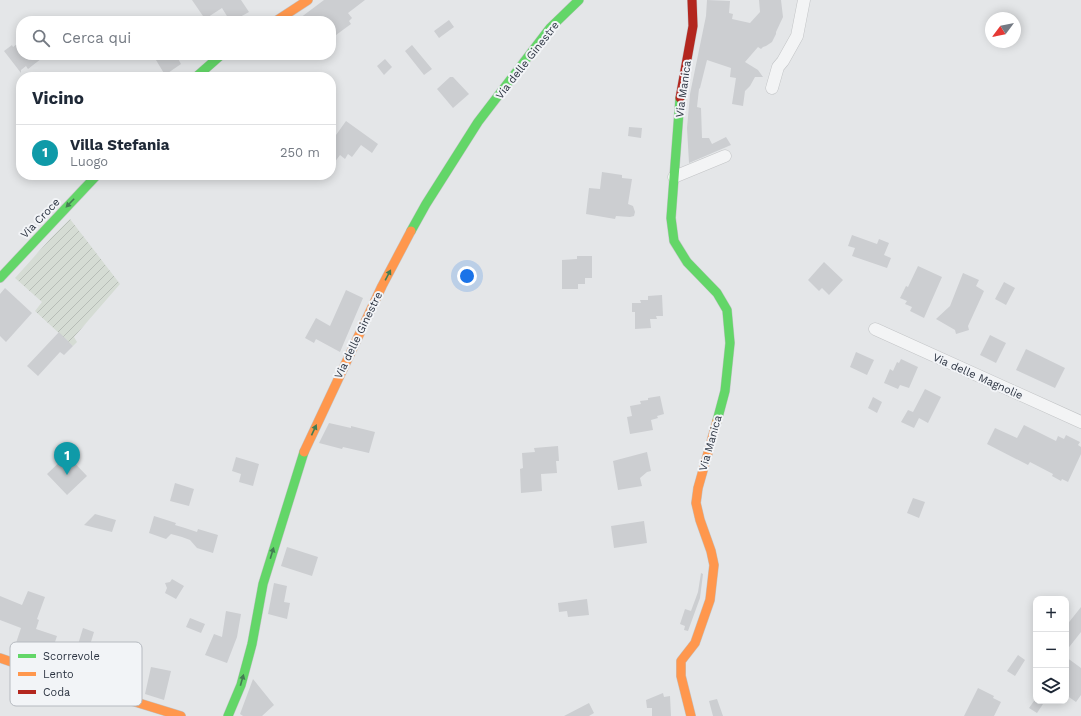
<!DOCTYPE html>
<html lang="it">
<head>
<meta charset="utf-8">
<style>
	body { margin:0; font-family:"Work Sans",sans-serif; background:#f2f2f3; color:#1f2937 }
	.controls { position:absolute; right:12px; bottom:12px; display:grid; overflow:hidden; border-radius:8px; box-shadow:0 2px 10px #0003 }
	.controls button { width:36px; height:36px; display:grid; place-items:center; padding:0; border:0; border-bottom:1px solid #e0e1e3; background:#fff; color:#1f2937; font:20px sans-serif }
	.compass { position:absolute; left:985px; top:12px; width:36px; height:36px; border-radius:50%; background:#fff; box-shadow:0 2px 10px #0003; rotate:238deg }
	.you { position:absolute; left:467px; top:276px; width:14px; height:14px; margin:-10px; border:3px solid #fff; border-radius:50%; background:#1a73e8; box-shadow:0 0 0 6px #1a73e833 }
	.badge { display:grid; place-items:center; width:26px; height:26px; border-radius:50%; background:#6c727b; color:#fff; font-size:13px; font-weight:700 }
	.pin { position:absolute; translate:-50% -33px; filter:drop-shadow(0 1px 2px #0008) }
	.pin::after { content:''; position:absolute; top:21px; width:14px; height:12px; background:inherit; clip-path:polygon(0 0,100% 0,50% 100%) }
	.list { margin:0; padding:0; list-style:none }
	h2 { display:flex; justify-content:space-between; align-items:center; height:52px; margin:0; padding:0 16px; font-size:17px }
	h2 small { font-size:13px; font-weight:400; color:#747a83 }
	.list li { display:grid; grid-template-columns:26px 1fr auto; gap:12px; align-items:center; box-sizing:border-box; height:56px; padding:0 16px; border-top:1px solid #e0e1e3 }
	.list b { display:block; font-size:15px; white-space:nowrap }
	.list p { margin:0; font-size:13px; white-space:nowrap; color:#747a83 }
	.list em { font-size:13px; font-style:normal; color:#747a83 }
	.icon { flex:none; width:22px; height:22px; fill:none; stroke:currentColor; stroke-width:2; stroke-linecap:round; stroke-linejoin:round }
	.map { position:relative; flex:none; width:1081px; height:716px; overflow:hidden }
	.search { position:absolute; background:#fff; box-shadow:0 2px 10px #0003; left:16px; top:16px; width:320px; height:44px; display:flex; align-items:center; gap:10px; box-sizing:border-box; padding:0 14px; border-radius:16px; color:#747a83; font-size:15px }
	.panel { position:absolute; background:#fff; box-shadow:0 2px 10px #0003; left:16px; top:72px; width:320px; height:108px; border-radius:16px }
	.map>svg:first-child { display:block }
	.garden { fill:url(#garden-furrows) }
	.building { fill:#ccced1 }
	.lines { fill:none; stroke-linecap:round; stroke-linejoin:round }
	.street-casing { stroke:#c2c4c6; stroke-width:13 }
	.fast-casing { stroke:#c2c4c6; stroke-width:10 }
	.slow-casing { stroke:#c2c4c6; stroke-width:10 }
	.jam-casing { stroke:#c2c4c6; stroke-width:10 }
	.street { stroke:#f3f4f5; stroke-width:12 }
	.fast { stroke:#63d668; stroke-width:9 }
	.slow { stroke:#ff974d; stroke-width:9 }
	.jam { stroke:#b3261e; stroke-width:9 }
	.oneway { fill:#447c53 }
	.labels { text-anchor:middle; stroke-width:4; stroke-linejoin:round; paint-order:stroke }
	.street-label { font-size:11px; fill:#2b3341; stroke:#f2f4f7 }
	.key { fill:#f2f4f7; stroke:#b6bac0; stroke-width:1 }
	.key-label { font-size:11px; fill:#2b3341 }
</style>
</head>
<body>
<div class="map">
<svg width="1081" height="716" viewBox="0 0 1081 716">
	<defs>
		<pattern id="garden-furrows" width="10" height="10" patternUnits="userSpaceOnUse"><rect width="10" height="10" fill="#d5dcd4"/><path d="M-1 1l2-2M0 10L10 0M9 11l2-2" fill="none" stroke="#b7bdb7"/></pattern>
	</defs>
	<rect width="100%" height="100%" fill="#e4e6e8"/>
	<path class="garden" d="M70,219L120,284L74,337L77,342L73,346L35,311L42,302L15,278L51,238Z"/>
	<path class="building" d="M192,0H241L249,12L240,17L243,21H230L222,8L205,19Z
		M324,0H365L348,13L352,18L349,21L351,24L336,35L331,28V21H296Z
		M707,0L730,1L729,13L733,14L732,19L750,23L760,12L759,0H781L783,17L776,32V34L772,42L766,46L763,47L761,49L758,47L745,62L758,70L763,77H755L750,86L745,91L743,106L732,104L736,78L730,77L731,68L707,60L700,88L699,89L697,107L701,108L702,138H709L712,144L726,137L731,145L689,163L687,128L690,94L706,16Z
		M449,20L454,27L439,38L434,31Z
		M21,41V55H46L28,69L26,66L21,70V73L4,51L12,45L13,47Z
		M412,45L432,69L424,75L405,51Z
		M153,55H176L181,64L165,75Z
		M385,59L392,67L384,75L377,66Z
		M450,77H453L469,94L453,108L437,89Z
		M346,121L378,144L372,153L361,145L352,157L348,154L345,159L340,155L331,167V142Z
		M629,127L642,128L641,138L628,136Z
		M602,172L622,175V178L632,179L628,204L633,206L635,212L634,216L630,217L616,216L615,219L586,214L589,188L600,189Z
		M852,235L877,244L879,239L889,243L884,255L891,258L887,268L852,256L855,248L848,246Z
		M577,256H592V278H585V284H578V289H562V260L577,259Z
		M824,262L843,280L829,295L822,288L819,291L808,280Z
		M918,266L942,277L924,318L910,311L912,307L905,304L907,301L900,298L906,286L908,287Z
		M963,273L979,280L976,286L984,291L968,326L969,330L956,334L955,330L936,319L950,306Z
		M1004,282L1015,288L1006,305L995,299Z
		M5,288L32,313L6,342L0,336V294Z
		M346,290L363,298L340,352L316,339L314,343L305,338L316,318L330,326Z
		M662,295L663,316H656L657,319H650L651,328L635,329V312H632V303H641L640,300H648V296Z
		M59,332L73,346L64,355L60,352L38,376L27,366Z
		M990,335L1006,343L996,363L980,355Z
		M1026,349L1065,368L1055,388L1016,370Z
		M856,352L874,360L867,375L850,367Z
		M901,359L918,367L909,388L900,385L898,389L884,383L890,369L893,371L897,362L899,363Z
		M925,389L941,397L928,423L919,418L914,428L901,422L908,410L913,412Z
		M660,396L664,414L657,416L658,418L651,420L653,430L630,434L627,417L632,416L630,406L641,404L640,401L648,400V398Z
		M873,397L882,402L877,413L868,408Z
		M329,423L351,428V426L375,432L369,453L343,447L342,449L319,443Z
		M1024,425L1056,441L1058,436L1064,439L1066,435L1080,442L1078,445L1081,447V454L1068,482L1062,479L1061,481L1052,476L1053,474L1030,462L1028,465L987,444L995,428L1017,438Z
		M558,446L559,461H556L557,473L541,474L542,491L521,493L520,469L523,468L522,453L535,452L534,448Z
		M647,452L651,471L647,472L640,478L642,486L618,490L613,461Z
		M67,455L87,476L67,495L47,474Z
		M236,457L259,464L253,486L239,482L241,474L232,471Z
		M175,483L194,489L189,506L170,501Z
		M913,498L925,502L919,518L907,513Z
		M95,514L116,520L112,532L84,525Z
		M154,516L176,523L175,525L185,528L197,532L198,529L218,535L213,553L197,548L190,540L182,537L171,534L166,539L149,533Z
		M644,521L647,543L614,548L611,526Z
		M287,547L318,557L312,576L281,566Z
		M701,573L703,574L700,598L688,631L684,630L685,626L680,624L685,609L691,611L698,592Z
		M172,579L184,586L176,599L165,593L167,588L165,583L170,582Z
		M274,583L287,586L284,602L290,603L287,619L268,614Z
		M28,591L45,597L37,619L39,620L36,629L57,636L50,657L42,654L41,656L15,646L21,628L0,620V596L22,605Z
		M587,599L589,615L568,617L567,611L559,612L558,603Z
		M1081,607V632L1066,651V626Z
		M226,611L241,614L237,637L227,663L205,655L214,634L222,637Z
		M190,618L205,624L201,633L186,627Z
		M83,628L94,632L83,668L72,664Z
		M1018,655L1025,660L1015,676L1007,671Z
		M1066,657L1081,668V695L1076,702L1066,695Z
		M151,667L171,671L164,700L145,694Z
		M253,679L274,705L262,716H243L240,714Z
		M978,688L994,696L993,698L1001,702L994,716H964Z
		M663,693L664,697L670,696L671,716H652V708H647L646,700Z
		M717,699L723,716H713L709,701Z
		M1034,701H1045L1037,713L1029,708Z
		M589,703L594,713L589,716H564Z"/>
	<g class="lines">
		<defs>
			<path id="street" d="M772,88L778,67L783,61L797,36L804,0
				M674,177L725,156
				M875,329L1081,422"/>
			<path id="fast" d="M196,77L221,55
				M680,98L671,218L674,241L687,262L717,293L727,310L730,343L725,391L717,421
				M411,231L426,204L478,122L550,28L579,0
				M0,278L97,175
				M228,716L241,685L252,644L263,584L304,452"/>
			<path id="slow" d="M276,21L308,0
				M304,452L382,286L411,231
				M0,658L64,680L181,716
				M691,716L681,676V661L695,643L710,600L714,565L711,551L700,520L696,503L698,488L717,421"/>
			<path id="jam" d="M680,98L693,26L692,0"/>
		</defs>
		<use href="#street" class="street-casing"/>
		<use href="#fast" class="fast-casing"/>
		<use href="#slow" class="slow-casing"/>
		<use href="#jam" class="jam-casing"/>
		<use href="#street" class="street"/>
		<use href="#fast" class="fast"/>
		<use href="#slow" class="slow"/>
		<use href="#jam" class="jam"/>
	</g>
	<defs><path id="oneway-solid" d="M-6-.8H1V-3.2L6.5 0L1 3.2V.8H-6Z"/></defs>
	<g class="oneway">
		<use href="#oneway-solid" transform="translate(70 203) rotate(134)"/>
		<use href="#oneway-solid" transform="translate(388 275) rotate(-62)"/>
		<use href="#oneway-solid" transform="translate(314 430) rotate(-65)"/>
		<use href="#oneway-solid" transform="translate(272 553) rotate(-73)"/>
		<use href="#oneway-solid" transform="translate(242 680) rotate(-74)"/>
	</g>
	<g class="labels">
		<g class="street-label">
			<text transform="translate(527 60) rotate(-52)" y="4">Via delle Ginestre</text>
			<text transform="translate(683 89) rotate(-82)" y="4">Via Manica</text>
			<text transform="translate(40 218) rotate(-46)" y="4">Via Croce</text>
			<text transform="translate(358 335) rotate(-64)" y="4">Via delle Ginestre</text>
			<text transform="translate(978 376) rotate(24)" y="4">Via delle Magnolie</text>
			<text transform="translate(710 443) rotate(-74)" y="4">Via Manica</text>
		</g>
	</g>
	<rect x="10" y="642" width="132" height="64" rx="6" class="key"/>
	<rect x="18" y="654" width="18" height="4" fill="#63d668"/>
	<rect x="18" y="672" width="18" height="4" fill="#ff974d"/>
	<rect x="18" y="690" width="18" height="4" fill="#b3261e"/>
	<g class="key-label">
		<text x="43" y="660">Scorrevole</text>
		<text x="43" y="678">Lento</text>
		<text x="43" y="696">Coda</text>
	</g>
</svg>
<div class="controls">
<button>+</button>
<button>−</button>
<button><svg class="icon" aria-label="layers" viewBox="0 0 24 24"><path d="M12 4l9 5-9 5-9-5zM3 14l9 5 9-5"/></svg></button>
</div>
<svg class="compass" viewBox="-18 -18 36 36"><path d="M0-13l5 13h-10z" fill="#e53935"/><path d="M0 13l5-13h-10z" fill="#747a83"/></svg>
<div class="you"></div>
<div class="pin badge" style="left:67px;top:475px;background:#0f9aa8">1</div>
<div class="search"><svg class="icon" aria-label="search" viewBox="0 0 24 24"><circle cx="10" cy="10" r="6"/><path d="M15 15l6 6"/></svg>Cerca qui</div>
<section class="panel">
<h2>Vicino<small></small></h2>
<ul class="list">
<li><span class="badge" style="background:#0f9aa8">1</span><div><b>Villa Stefania</b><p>Luogo</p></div><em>250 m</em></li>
</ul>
</section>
</div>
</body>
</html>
